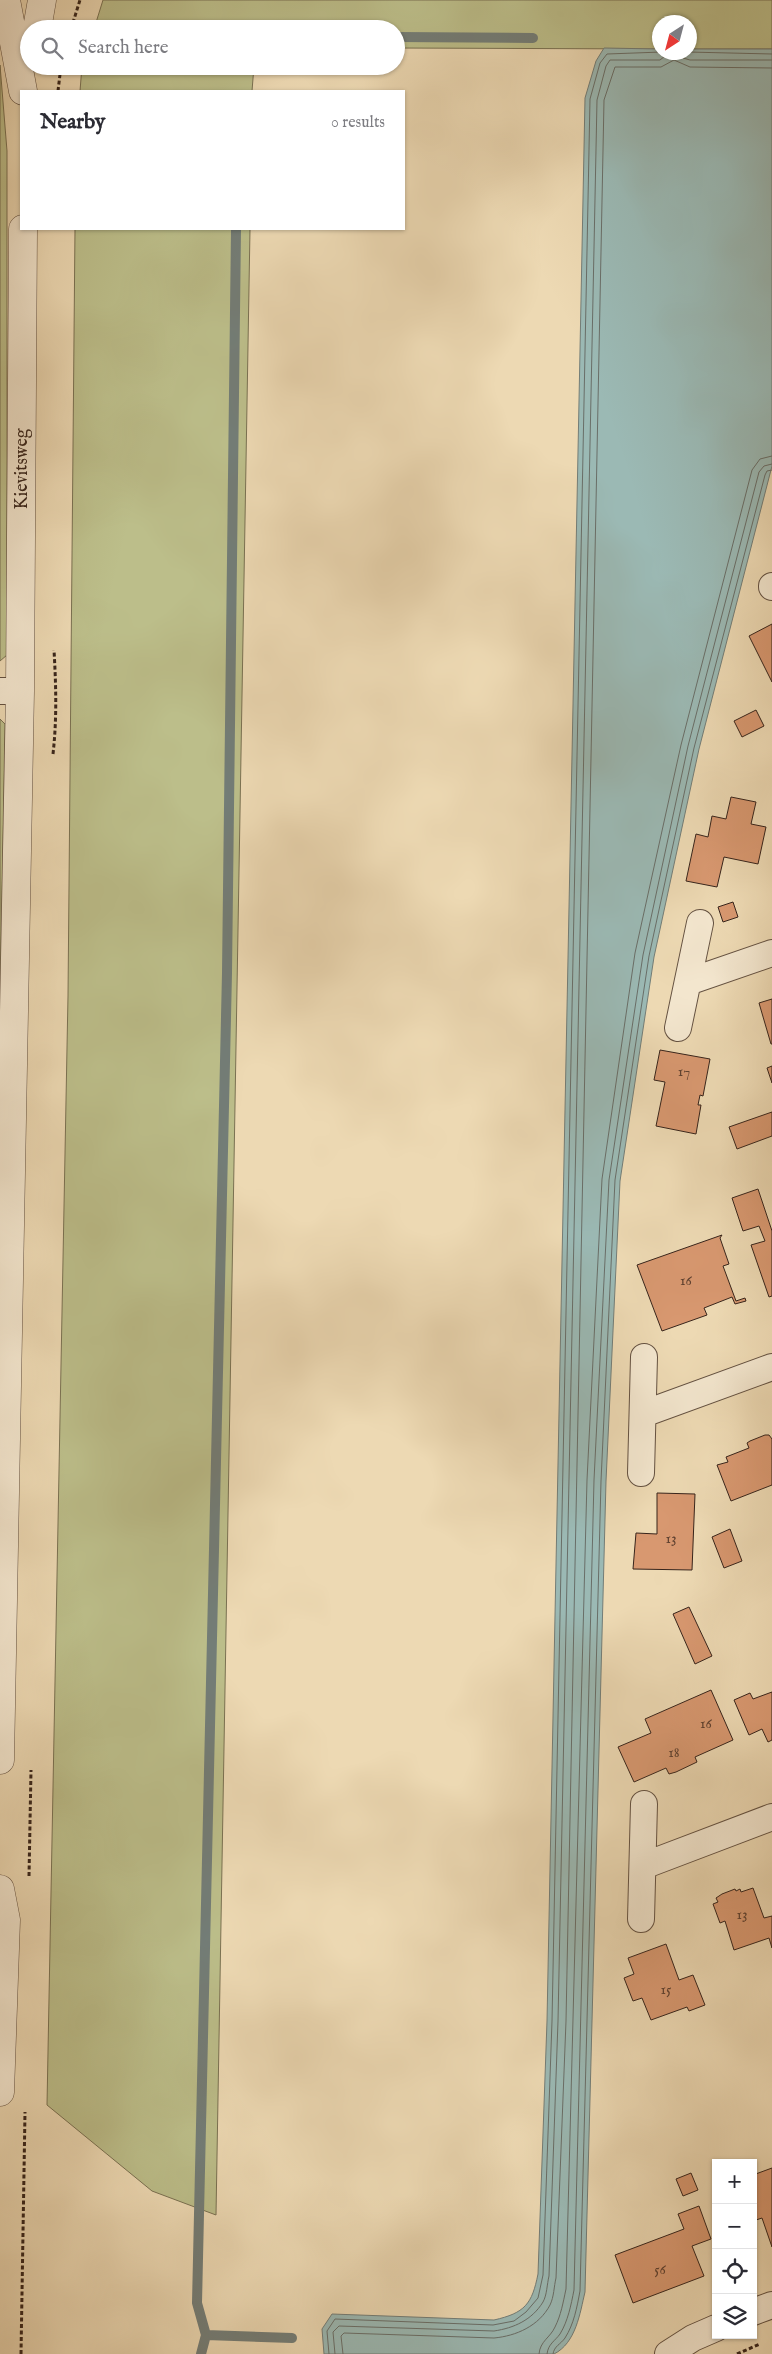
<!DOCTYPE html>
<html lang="en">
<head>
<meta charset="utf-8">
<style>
	body { margin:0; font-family:"IM FELL English",serif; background:#f2f2f3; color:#2b2b33 }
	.controls { position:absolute; right:15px; bottom:15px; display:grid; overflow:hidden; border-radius:0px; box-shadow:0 1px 4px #0004 }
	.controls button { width:45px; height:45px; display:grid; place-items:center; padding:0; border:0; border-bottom:1px solid #e1e1e2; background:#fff; color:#2b2b33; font:25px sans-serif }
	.compass { position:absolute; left:652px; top:15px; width:45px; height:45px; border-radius:50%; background:#fff; box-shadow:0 1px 4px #0004; rotate:216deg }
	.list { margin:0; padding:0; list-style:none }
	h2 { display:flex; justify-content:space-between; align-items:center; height:65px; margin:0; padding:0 20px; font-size:21px }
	h2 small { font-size:16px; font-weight:400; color:#7c7c81 }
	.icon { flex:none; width:28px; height:28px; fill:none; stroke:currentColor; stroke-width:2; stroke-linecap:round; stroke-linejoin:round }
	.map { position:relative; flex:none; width:772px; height:2354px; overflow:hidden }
	.search { position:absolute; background:#fff; box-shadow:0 1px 4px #0004; left:20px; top:20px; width:385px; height:55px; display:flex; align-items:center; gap:12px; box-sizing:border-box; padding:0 18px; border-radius:28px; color:#7c7c81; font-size:19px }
	.panel { position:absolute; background:#fff; box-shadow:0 1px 4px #0004; left:20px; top:90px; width:385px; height:140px; border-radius:0px }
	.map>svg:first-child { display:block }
	.green { fill:#bcbe8a; stroke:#7a7152 }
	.water { fill:#9bb9b4; stroke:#737d77 }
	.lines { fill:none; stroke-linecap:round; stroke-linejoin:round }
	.shore { stroke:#696e68; stroke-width:1 }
	.stream { stroke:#737d77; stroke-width:10 }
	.building { fill:#d89870; stroke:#37241b }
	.minor-casing { stroke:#645141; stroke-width:28 }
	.tertiary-casing { stroke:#645141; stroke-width:29 }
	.path { stroke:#37241b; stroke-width:3; stroke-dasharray:4 2.5; stroke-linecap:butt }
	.minor { stroke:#f3e6ce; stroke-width:26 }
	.tertiary { stroke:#f3e6ce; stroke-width:28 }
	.labels { text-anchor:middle; stroke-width:5; stroke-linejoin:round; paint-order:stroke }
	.number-label { font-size:15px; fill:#5f4130 }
	.street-label { font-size:18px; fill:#37241b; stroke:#f3e6ce }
</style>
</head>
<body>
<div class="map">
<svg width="772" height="2354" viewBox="0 0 772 2354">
	<rect width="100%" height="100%" fill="#edd9b3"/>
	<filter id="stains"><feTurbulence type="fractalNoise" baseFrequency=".004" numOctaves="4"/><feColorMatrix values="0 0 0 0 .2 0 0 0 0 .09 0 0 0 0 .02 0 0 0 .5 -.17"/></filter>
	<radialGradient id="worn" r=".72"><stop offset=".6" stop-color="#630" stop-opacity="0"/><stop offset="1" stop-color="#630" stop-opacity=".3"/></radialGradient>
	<path class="green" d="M103,0H772V49H690V22H660L659,49L396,48V29H94Z
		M0,65L7,151V655L0,661Z
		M82,66H254L252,91H80Z
		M75,229H250L216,2215L152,2191L47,2105L68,996Z
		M0,719L5,724L0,1002Z"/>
	<path class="water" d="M604,48L659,49L660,52H690V49H772V466L699,749L654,957L620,1181L606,1481L585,2292C580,2313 576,2343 554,2354H324L322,2329L332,2314L494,2320C525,2313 532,2304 538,2274L547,2021L585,98L596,61Z"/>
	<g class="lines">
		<path class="shore" d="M679,52L683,58L690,60H772
			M687,52L772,54
			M329,2354L327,2331L335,2319L493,2325L514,2321L526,2312L538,2298L543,2275L552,2021L590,99L600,63L607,54L662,52
			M335,2354L333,2332L339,2326L494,2331C514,2328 532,2320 543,2302C547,2295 547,2284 549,2276L558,2021L597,100L606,66L610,60H660L670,52
			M343,2354L341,2336L344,2333L494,2338C516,2336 539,2326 550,2305C554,2297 554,2286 556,2278L566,2021L604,100L615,67H661L674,60L690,67L772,68
			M539,2354C540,2341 550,2338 555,2327C561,2315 563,2303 566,2289L587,1480L602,1179L635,953L681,745L752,470L760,459L772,456
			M547,2354C548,2344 555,2341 560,2334C568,2321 571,2305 574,2290L594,1480L609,1180L643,955L688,746L759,472L764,466L772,464
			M553,2354C554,2346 561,2344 565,2338C574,2324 577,2307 580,2291L601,1481L615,1180L649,956L694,748L765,475L767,471L772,470"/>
		<path class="stream" d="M396,37L533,38
			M206,2335L292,2338
			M201,2354L206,2335L197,2303L227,973L236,229"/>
	</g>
	<path class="building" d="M772,624V682L749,636Z
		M756,710L764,726L742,737L734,721Z
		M731,797L756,802L751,824L766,827L758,864L724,857L717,887L686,881L696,834L708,837L712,816L726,819Z
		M733,902L738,917L723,922L718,907Z
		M772,999V1044H771L759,1003Z
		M660,1050L710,1059L703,1096L700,1095L698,1105H701L696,1134L656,1126L665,1082L654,1080Z
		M772,1066V1083L767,1068Z
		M772,1112V1136L737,1149L729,1127Z
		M758,1189L772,1231V1296L769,1297L751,1245L765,1241L759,1226L743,1231L732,1198Z
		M722,1235L720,1238L729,1264L723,1266L736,1301L745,1298L746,1301L735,1304L732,1297L704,1308L707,1315L662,1331L637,1265Z
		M765,1435H769L772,1439V1485L731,1501L717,1465L728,1462L726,1457L749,1448L747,1443L750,1441Z
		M657,1493L695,1494L692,1570L633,1569L636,1533L657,1534Z
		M730,1529L742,1561L724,1568L712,1537Z
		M689,1607L712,1656L695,1664L673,1614Z
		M711,1690L733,1740L695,1757L697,1762L676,1772L669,1774L666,1768L634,1782L618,1747L651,1733L645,1719Z
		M772,1692V1740L768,1742L762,1729L749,1735L734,1700L750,1693L753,1699Z
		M753,1888L764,1918L772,1916V1948L769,1938L734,1950L725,1921L720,1923L713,1904L718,1902L716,1898L722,1894L735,1889L736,1891L740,1889L741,1892Z
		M666,1944L679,1980L693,1975L705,2005L689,2011L687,2007L651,2020L642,1998L633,2001L624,1978L634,1974L628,1958Z
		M772,2168V2247L762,2218L753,2221V2175Z
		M691,2173L698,2190L683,2196L676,2179Z
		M699,2206L711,2239L692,2246L704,2276L633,2303L615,2255L684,2229L678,2214Z"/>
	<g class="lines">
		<defs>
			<path id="minor" d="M772,587V586
				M0,691H20
				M688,982L772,953
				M678,1028L700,923
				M643,1414L772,1367
				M641,1473L644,1357
				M643,1866L772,1817
				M641,1919L644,1804
				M753,2312L772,2305
				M668,2354L693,2338L716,2328"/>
			<path id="tertiary" d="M6,0L23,91
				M37,29L42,0
				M0,1760L20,691L23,229
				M0,1889L6,1920L0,2092"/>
		</defs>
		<use href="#minor" class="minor-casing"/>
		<use href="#tertiary" class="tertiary-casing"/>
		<path class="path" d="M71,29L80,0
			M58,91L61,66
			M53,754C57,719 56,685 54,650
			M29,1876L31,1770
			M21,2354L25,2112
			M737,2354L760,2344"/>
		<use href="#minor" class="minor"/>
		<use href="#tertiary" class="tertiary"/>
	</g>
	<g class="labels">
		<g class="number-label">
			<text x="684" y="1076">17</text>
			<text x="686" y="1285">16</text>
			<text x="671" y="1543">13</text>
			<text x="706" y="1728">16</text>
			<text x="674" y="1757">18</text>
			<text x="742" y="1919">13</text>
			<text x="666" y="1994">15</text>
			<text x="660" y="2274">56</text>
		</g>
		<g class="street-label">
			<text transform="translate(21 469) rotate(-90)" y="6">Kievitsweg</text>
		</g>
	</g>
	<rect width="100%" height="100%" filter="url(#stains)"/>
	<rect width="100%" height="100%" fill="url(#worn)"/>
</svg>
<div class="controls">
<button>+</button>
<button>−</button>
<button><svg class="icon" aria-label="locate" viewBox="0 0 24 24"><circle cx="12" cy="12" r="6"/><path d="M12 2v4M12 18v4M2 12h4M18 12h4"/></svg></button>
<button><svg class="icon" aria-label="layers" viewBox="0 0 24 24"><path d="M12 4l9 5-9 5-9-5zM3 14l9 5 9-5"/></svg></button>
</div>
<svg class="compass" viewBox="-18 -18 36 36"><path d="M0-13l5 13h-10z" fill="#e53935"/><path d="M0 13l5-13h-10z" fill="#7c7c81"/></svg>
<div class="search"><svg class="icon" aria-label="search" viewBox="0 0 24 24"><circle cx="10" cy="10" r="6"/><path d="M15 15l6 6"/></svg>Search here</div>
<section class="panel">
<h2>Nearby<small>0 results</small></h2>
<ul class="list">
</ul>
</section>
</div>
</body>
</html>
